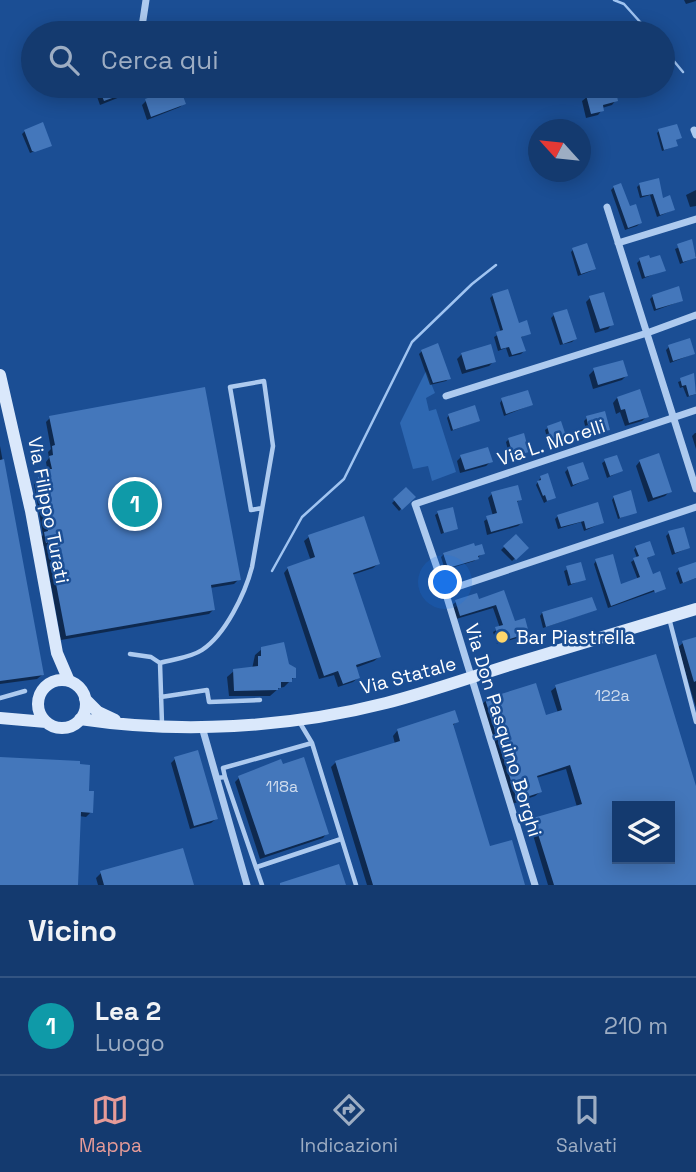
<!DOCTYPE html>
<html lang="it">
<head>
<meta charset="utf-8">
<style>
	body { margin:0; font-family:"Space Grotesk",sans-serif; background:#214577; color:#f1f3f6 }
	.controls { position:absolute; right:21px; bottom:21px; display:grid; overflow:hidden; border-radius:0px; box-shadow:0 4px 18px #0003 }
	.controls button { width:63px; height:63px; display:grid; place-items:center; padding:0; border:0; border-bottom:2px solid #335482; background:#143a6f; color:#f1f3f6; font:35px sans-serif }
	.compass { position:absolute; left:528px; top:119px; width:63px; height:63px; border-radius:50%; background:#143a6f; box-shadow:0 4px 18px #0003; rotate:297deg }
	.you { position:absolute; left:446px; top:583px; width:24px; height:24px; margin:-18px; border:5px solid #fff; border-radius:50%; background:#1a73e8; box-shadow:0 0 0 10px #1a73e833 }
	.badge { display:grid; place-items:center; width:46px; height:46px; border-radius:50%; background:#e69b98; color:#fff; font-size:23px; font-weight:700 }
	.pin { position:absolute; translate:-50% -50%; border:4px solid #fff; box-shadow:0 2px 7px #0006 }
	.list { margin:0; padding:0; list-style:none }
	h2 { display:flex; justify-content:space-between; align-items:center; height:91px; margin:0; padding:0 28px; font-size:30px }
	h2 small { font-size:23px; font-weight:400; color:#9dadc3 }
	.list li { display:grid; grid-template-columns:46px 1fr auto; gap:21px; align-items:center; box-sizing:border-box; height:98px; padding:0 28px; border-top:2px solid #335482 }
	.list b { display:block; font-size:26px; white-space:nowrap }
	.list p { margin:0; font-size:23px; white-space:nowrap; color:#9dadc3 }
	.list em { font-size:23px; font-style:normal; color:#9dadc3 }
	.icon { flex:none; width:38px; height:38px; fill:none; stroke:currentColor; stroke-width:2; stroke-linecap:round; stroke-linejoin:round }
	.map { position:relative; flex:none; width:696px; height:885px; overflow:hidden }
	.search { position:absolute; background:#143a6f; box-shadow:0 4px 18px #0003; left:21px; right:21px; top:21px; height:77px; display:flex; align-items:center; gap:18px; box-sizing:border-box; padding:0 24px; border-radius:38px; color:#9dadc3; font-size:26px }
	.sheet { height:189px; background:#143a6f }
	nav { display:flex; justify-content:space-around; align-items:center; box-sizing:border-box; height:98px; border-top:2px solid #335482; background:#143a6f; font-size:19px; color:#9dadc3 }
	nav a { display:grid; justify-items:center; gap:4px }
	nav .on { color:#e69b98 }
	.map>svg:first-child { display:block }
	.green { fill:#2e68b2 }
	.shadow { fill:#0007; fill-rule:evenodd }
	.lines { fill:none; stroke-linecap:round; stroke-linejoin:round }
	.stream { stroke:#a0c4f1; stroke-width:2.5 }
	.building { fill:#47b; fill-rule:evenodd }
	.lane { stroke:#adcaef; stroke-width:4.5 }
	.street { stroke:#adcaef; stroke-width:7 }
	.secondary { stroke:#dae8fb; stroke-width:12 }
	.poi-dot { fill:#ffd66b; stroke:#1b4e94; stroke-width:2.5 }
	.labels { text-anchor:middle; stroke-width:5; stroke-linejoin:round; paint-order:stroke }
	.number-label { font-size:16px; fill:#d0ddee }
	.street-label { font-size:19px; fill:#fff; stroke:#1b4e94 }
	.poi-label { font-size:19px; fill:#fff; stroke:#1b4e94; text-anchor:start }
</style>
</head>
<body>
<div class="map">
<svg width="696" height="885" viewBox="0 0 696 885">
	<rect width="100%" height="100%" fill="#1b4e94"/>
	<path class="green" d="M426,371L435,393L426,398L429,411L436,409L456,472L432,481L428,466L413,469L400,423Z"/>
	<path class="shadow" d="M684,0H696V1L686,4Z
		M90,86H133L134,89L130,93L100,105L94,88L91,89Z
		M587,97L616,100L612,105L602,108V110L598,115L586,118L582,101Z
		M160,100L184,103L180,107L147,120L142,105L146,101Z
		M25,131L50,145L30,153L22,134Z
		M659,131L680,138L674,141L676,145L673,147L662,151L657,133Z
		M640,184L662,200L673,210L657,217L650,195L640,198L637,187Z
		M614,187L640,223L637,226L625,230L611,190Z
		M696,190V206L690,207L686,195Z
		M691,242L696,257L680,264L675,249Z
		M573,250L594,269L591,271L578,276L571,252Z
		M640,260L664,270L642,279L637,263Z
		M493,295L517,325L529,333L520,338L524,351L521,354L509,357L506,348L498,351L494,337L501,333L490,298Z
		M653,296L681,301L654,311L650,299Z
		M590,298L612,324L608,329L595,333L586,302Z
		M554,315L575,339L572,342L560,345L551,318Z
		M669,347L693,354L670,363L666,350Z
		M422,351L449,378L446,381L430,385L419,354Z
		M462,354L494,361L489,366L462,374L457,359Z
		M594,370L626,376L622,380L593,389L589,375Z
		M693,376L696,394L687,397L683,387L680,388L678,382Z
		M617,398L647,416L642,421L625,426L620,412L616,414L613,403Z
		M502,400L531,405L504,416L500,403Z
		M449,415L478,421L451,431L447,418Z
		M50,418L239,579L234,584L210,588L213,610L209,614L61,640L44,546H41L40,538L43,535L34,484L39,479L46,478L48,474L46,462L49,458L48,452L51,449L46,422Z
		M587,418L608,429L598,434L596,429L591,431L589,425L585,426L584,421Z
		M548,428L565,438L549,445L545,430Z
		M695,433H696V449L692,436Z
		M509,439L527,451L510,458L506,442Z
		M0,446L42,675L37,679L0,684Z
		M461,457L491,461L486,466L460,473L457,461Z
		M605,461L621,471L607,478L602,463Z
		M640,461L670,491L665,496L648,502L636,466Z
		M568,469L587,479L571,487L565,472Z
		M541,477L554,497L544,503L536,485Z
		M406,490L413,497L399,511L392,503Z
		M492,494L520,499L516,503L521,523L518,526L487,535L484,521L493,516L488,498Z
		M614,497L635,512L618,519L612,500Z
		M438,513L456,528L441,534L435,515Z
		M558,516L602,523L584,531L581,522L558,529L555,519Z
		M669,533L688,548L672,555L666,536Z
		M516,536L527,548L512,561L501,550Z
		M309,537L378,564L373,568L352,575L379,657L374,661L355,668L358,678L353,682L338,687L334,675L319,679L284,573L288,568L311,561L304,541Z
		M636,547L653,555L646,559L652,576L664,588L608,608L594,564L596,561L620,586L638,580L631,562L637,558L634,550Z
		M483,553L474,561L445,570L441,557L444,554Z
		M579,564L584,579L568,586L564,571Z
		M679,570L696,571V578L680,584L676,573Z
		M503,593L514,623L527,632L524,636L497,644L493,632L500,628L493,608L456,619L452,605L456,602L476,595L478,601Z
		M595,610L543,628L540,616L542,613Z
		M696,639V708L678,647L683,643Z
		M262,649L287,666L294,677L284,687L279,688L270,696H229L227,677L234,671L252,669L255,655Z
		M556,687L696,792V885H548L530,825L534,820L577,807L566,769L536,778L540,792L535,796L512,804L482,705L486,700L544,717L558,713L551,691ZM617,806H670V859H617Z
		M457,721L452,726L489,849L524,885H367L331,767L336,762L395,744L393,736L397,731Z
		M0,759L87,793L91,812L86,817L79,816L0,885Z
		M175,759L216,819L211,823L190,829L171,763Z
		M239,778L327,833L323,838L260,859L235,782Z
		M101,873L192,885H98L96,878Z"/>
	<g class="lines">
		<path class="stream" d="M614,0L624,4L650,33
			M663,48L683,72
			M272,571L302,517L344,479L412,342L472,284L496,265"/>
	</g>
	<path class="building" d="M98,86H137V89L104,101Z
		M615,87L618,101L603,105L604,111L591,114L586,95Z
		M181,91L186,104L151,117L145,99L159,94L161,98Z
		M43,122L52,146L35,152L32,151L24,130Z
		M677,124L682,138L676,140L678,146L664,150L658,129Z
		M659,178L663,198L670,195L675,210L660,215L653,194L642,196L639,183Z
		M621,183L630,206L636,204L642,223L628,228L613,186Z
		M692,239L696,258L683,262L677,244Z
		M587,243L596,269L581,274L572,248Z
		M649,255L650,258L660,255L666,271L645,277L639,258Z
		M679,286L683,301L656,309L652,295Z
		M508,289L519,323L527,320L531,334L521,337L526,351L512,355L509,347L501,349L496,332L503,330L492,294Z
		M604,292L614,325L600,329L589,296Z
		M567,309L577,339L563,344L553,313Z
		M690,338L695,354L673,361L668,345Z
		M438,343L451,379L433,383L421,350Z
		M491,344L496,362L466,370L461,353Z
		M623,360L628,376L598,385L593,368Z
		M694,373L696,394L689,396L686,385L682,386L680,378Z
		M205,387L241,580L211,585L215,610L66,636L48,542L46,543L44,532L48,531L38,477L50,475L49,469H52L49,456L53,455L52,446L55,445L49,416Z
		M640,389L649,417L629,423L625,409L621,410L617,397Z
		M528,390L533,405L506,414L501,398Z
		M475,405L480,421L453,430L448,414Z
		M605,411L610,430L601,432L599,428L593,429L591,424L588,425L586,416Z
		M561,421L567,439L552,444L547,426Z
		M524,433L529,452L513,456L508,438Z
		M488,447L493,462L465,470L460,455Z
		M659,453L672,492L653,498L639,460Z
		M617,455L623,471L610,476L604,459Z
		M4,459L44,675L0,681V460Z
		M583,462L589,479L573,485L567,467Z
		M548,473L556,498L547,501L545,495L543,496L537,481L541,480L540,476Z
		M518,485L522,500L517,501L523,523L491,532L486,516L497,513L491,492Z
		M406,487L416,497L402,510L393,499Z
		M631,490L637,513L620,518L613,496Z
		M598,502L604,523L586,529L584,521L561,527L557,515Z
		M453,507L458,529L444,533L437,511Z
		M364,516L380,564L353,573L381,657L356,665L360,678L343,684L338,671L324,676L287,567L315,557L308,535Z
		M684,527L690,548L675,553L668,531Z
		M516,534L529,548L516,560L503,546Z
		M650,541L655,555L647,558L653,574L660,571L666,589L655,593L654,590L611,606L595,559L613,554L621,584L640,577L633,558L639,556L635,546Z
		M474,543L475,546L482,544L485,554L478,556L479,559L448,568L443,553Z
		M581,562L586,580L571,584L566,566Z
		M696,562V578L683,583L678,568Z
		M504,590L515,621L525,618L529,633L500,642L495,627L503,625L496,605L460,616L455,600L477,593L479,599Z
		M592,597L597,610L546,627L542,612Z
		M696,637V681L694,682L682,641Z
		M284,642L289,664L296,668V678H292V682H281V688H278V690L234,691L233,669L258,666V656H261V647Z
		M656,654L696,786V885H554L533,818L582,804L570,765L537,776L542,792L517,800L485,699L536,683L546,715L562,710L555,685ZM617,806H670V859H617Z
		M455,710L459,722L453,724L490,846L512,840L525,885H373L335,761L400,741L397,729Z
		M198,750L218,819L194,826L174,757Z
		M0,757L80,761V764L90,765L89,791H94L93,813L81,812L78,885H0Z
		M304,757L329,834L265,855L238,776L281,759L283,764Z
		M183,848L194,885H104L100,871Z
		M339,864L346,885H280V883Z"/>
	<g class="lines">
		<path class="lane" d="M669,618L696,722
			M130,654L151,657L160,663
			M161,697L207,690L209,702L260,700
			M0,698L25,691
			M300,723L312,743L356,885
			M162,724L160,663C173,659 190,658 202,650C225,635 245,594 252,567L273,446L264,381L230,387L251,510L262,508
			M225,777L223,768L312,743
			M217,778L225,777L262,885
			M257,867L341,839"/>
		<path class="street" d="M141,33L146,0
			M143,86V88
			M694,130L696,135
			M607,207L696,489
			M618,243L696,219
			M446,396L647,333L696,315
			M445,591L696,507
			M202,727L247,885
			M535,885L445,591L415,504L696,410"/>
		<path class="secondary" d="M0,375L31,511L57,653L69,681
			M38 704a24 24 0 1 1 48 0a24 24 0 1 1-48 0Z
			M85,699L98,712L115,720
			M0,718L46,722
			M80,719C180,734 288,728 386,703C429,692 471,677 513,664C574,646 635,627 696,609"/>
	</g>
	<circle class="poi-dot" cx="502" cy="637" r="7"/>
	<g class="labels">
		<g class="number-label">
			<text x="612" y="701">122a</text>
			<text x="282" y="792">118a</text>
		</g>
		<g class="street-label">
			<text transform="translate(551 442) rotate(-18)" y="7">Via L. Morelli</text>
			<text transform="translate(49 510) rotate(79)" y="7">Via Filippo Turati</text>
			<text transform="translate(408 675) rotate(-15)" y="7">Via Statale</text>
			<text transform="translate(504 730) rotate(73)" y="7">Via Don Pasquino Borghi</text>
		</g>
		<g class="poi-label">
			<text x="516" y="644">Bar Piastrella</text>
		</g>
	</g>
</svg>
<div class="controls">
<button><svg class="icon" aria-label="layers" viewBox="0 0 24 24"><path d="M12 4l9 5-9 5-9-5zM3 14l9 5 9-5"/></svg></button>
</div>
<svg class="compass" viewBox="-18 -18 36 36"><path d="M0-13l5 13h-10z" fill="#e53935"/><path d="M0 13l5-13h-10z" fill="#9dadc3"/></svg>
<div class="you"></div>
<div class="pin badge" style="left:135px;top:504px;background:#0f9aa8">1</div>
<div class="search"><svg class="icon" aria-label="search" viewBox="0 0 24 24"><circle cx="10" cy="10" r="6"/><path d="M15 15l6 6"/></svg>Cerca qui</div>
</div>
<section class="sheet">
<h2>Vicino<small></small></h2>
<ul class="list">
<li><span class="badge" style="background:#0f9aa8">1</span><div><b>Lea 2</b><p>Luogo</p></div><em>210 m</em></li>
</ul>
</section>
<nav>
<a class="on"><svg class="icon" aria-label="map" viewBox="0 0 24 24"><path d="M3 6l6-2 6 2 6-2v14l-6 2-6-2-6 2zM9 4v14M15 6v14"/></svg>Mappa</a>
<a><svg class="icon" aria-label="directions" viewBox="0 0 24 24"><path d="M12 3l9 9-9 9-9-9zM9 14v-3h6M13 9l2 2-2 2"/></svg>Indicazioni</a>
<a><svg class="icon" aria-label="saved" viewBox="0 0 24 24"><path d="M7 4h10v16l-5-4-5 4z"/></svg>Salvati</a>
</nav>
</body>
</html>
